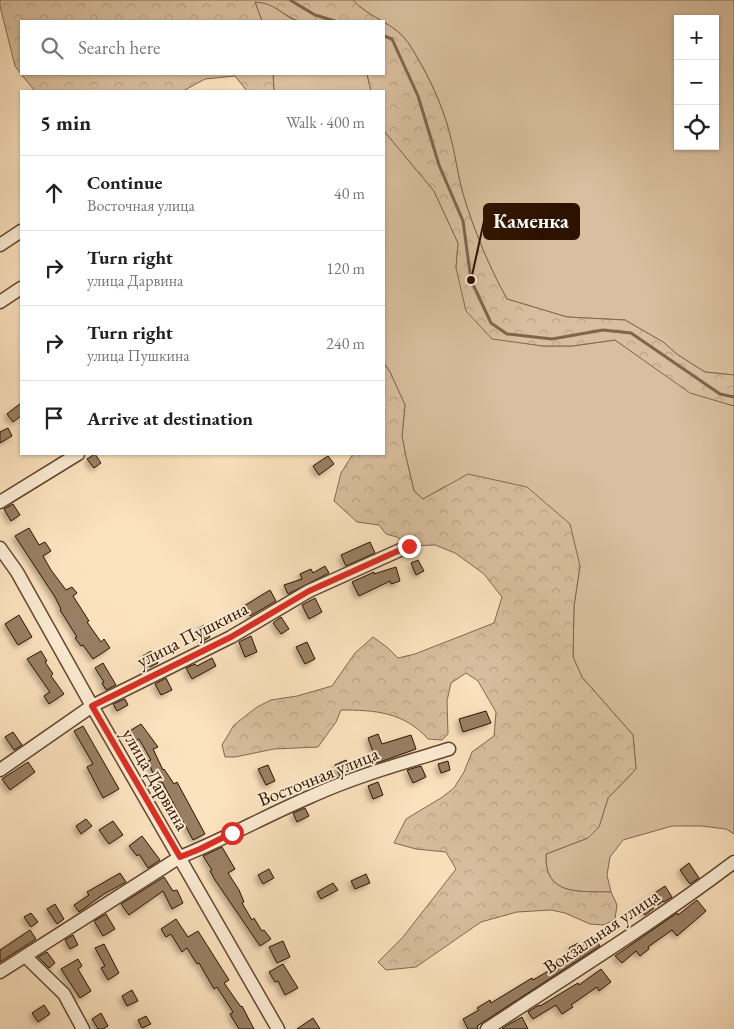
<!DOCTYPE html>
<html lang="en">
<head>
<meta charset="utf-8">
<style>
	body { margin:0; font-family:"EB Garamond",serif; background:#f2f2f2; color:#222 }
	.controls { position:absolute; right:15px; top:15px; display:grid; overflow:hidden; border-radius:0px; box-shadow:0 1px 4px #0004 }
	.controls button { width:45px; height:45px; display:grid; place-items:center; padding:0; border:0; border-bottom:1px solid #e0e0e0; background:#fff; color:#222; font:25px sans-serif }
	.stop { position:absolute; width:15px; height:15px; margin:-11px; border:4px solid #d93025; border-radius:50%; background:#fff }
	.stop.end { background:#d93025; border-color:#fff; box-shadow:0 1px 5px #0008 }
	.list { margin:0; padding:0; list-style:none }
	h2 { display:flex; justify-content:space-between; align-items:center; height:65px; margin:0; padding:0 20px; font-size:21px }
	h2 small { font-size:16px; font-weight:400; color:#767676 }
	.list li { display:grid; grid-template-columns:32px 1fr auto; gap:15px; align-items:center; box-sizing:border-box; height:75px; padding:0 20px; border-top:1px solid #e0e0e0 }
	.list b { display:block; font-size:19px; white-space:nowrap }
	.list p { margin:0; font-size:16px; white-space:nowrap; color:#767676 }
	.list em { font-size:16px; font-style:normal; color:#767676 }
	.icon { flex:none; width:28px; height:28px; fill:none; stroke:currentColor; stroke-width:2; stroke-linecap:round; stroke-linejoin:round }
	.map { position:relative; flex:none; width:734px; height:1029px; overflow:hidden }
	.search { position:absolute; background:#fff; box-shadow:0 1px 4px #0004; left:20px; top:20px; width:365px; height:55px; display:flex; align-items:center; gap:12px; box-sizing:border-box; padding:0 18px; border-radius:0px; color:#767676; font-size:19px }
	.panel { position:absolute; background:#fff; box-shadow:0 1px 4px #0004; left:20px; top:90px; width:365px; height:365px; border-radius:0px }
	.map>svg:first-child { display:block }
	.grass { fill:#d9bf9f; stroke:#836850; fill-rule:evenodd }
	.forest { fill:url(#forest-crowns); stroke:#836850 }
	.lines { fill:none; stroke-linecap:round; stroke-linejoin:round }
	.stream { stroke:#7f654c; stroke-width:3 }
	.building { fill:#997f63; stroke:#2d1200; filter:url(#shadow) }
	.minor-casing { stroke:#614630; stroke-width:15 }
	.minor { stroke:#fdedd5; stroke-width:12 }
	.route { stroke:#d93025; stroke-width:6 }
	.labels { text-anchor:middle; stroke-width:4; stroke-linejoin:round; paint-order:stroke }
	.street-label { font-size:19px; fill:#2d1200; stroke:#fdedd5 }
	.leader { fill:none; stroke:#2d1200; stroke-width:2 }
	.callout-dot { fill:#2d1200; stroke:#fdedd5; stroke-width:2 }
	.callout { fill:#2d1200; stroke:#2d1200; stroke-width:2 }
	.callout-label { font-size:20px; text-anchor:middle; font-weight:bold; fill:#fff }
</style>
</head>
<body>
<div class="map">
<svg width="734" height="1029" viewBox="0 0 734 1029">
	<defs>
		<pattern id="forest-crowns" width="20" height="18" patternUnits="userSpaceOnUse" patternTransform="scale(1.25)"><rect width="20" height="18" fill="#d9bf9f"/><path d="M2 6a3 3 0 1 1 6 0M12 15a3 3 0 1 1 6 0" fill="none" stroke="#bba387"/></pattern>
		<filter id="shadow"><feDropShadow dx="-3" dy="3" stdDeviation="2.5" flood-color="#0004"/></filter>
	</defs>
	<rect width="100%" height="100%" fill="#fce3bf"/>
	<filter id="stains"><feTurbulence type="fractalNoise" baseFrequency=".004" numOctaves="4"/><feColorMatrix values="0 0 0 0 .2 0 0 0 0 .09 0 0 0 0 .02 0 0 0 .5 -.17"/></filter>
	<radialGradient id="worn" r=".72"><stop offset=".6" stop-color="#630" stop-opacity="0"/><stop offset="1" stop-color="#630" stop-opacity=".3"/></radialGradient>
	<path class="grass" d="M353,0H734V375L705,372L678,355L663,342L625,320L567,317L507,299C490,269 473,228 463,194C457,173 455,152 449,131C441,101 426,70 409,44C396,23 368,18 353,0ZM678,19H715V146H678Z
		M255,2H267L290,18L298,21H262Z
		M273,74H367L371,91H274Z
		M384,131L434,191L458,243L456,268L492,338L543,346H572L615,340L690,392L734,406V834L726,829L702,826H672L623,840L610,857L607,875L611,892C580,891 544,897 546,854L588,838L599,827L608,798L636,769L633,735L582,677L573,657L574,606L580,566L446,486L423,499L414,491L406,457L402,436L405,405L390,372L384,363Z"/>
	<path class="forest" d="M0,0H353C368,18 396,23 409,44C426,71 441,101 449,131C455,151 457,173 463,194C473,228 490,269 507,299L567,317L625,320L663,342L678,355L705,372L734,375V406L690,393L615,340L572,346H543L492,339L466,311L456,268L458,243L434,191L384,131V91H371L367,74H384V21H298C281,14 275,3 255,2L262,21H21V74L15,66L0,6Z
		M21,74H273L274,91H247L235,76L205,79L183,91H35Z
		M384,363L390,372L405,405L402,436L406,457L414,491L423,499L468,474L527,487L570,524L580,566L574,606L573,657L582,677L633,735L636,769L608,798L599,827L588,838L546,854C544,897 580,891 611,892L617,905L615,919L604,925L590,924L565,913L551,910L517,912L481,922L416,967L386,970L378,962L403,937L456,869L446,852L416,849L394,843L406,819L441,798L454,788L464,772L472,752L494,736L496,712L478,681L466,673L451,683L447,701L448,734L442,740L428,739C404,712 375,710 341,710L336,722L318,747L274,749L235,757H225L222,745L234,725L257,707L271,700L297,696L332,686L355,653L373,637L388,648L398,658L415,654L494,623L502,597L484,574L455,553L435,545L409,546L397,537L386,534L379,525L357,522L334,501L341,473L353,454H384Z"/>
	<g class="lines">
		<path class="stream" d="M290,0L315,15L335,21
			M384,36L392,39L418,96L439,165L463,221L471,280L491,323L507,334L552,339L603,330L631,333L720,394L734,397"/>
	</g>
	<path class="building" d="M21,403V416L13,422L7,414Z
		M8,428L12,436L0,443V432Z
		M95,454L101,463L94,468L87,459Z
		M328,456L334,464L319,475L313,466Z
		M13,504L20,515L11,521L4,509Z
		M29,528L39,545L45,542L51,551L43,556L51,570L66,590L72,587L77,593L73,596L89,621L87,622L101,642L104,639L110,648L93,659L83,645L81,646L75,638L77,637L60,610L61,609L55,597L15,536Z
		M370,542L375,553L346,566L341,555Z
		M418,560L424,571L416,575L411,563Z
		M325,566L329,573L288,594L284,585L302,579L300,574L311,569L313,573Z
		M396,567L400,581L391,584L390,581L359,596L352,582L374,572V574Z
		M270,590L276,601L250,616L244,606Z
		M315,598L322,612L309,619L302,605Z
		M19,615L32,637L18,645L5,624Z
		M281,617L289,629L281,634L273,623Z
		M204,625L210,637L203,641L197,629Z
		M251,636L257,652L245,657L239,642Z
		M307,642L315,659L305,664L296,647Z
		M41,651L47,661L45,662L53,674L51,676L64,694L49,704L44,696L50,692L27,659Z
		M151,651L158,663L150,667L143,656Z
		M212,658L216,666L192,679L186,668L195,664L197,666Z
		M103,663L116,685L106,690L102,683L104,682L95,668Z
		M166,678L172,690L161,695L155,684Z
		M125,699L128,705L117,711L113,704Z
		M486,711L491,723L463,732L459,719Z
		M141,724L158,747L153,749L163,770L164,769L174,784L177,782L205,834L193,840L162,782L160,784L154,776L148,761L151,760L139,739L134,742L128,732Z
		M83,726L119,789L103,798L87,767L93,764L74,731Z
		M13,732L22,745L14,750L5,737Z
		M378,734L382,744L411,735L416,749L377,763L368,738Z
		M346,760L351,772L340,776L335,765Z
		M448,761L450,770L441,773L438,764Z
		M28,762L35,772L10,790L2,779Z
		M268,765L275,781L266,785L258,769Z
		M421,766L426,777L413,783L407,770Z
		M378,782L383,795L373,799L368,786Z
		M305,808L309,816L297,822L293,813Z
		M86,819L92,826L81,834L76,826Z
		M113,821L123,835L109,844L99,830Z
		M142,836L160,860L148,868L139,854L137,856L129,846Z
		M222,847L235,869L228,873L239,890L244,902L242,903L252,920L254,918L262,931L264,930L271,939L260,946L215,880L210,871L212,870L203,856Z
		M689,863L699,878L690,884L680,870Z
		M269,869L274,878L263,884L258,875Z
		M120,873L126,882L104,894L79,912L74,905L89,895L87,892Z
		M366,874L370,883L355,889L351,881Z
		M164,877L173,891L177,890L183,903L172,909L163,891L129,915L121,904Z
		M333,883L338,890L321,899L317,892Z
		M665,886L672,897L664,902L663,901L645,915L637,905Z
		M697,900L706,911L677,936L672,930L648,947L649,949L640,956L636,951L622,963L615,956L677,913L678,915Z
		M55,904L64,919L57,924L47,909Z
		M31,913L38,922L31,927L24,917Z
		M106,914L115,929L103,936L94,921Z
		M176,919L188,937L198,931L229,980L224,983L241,1007L242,1006L254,1029H239L230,1014L233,1012L217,987L214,989L199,963L197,964L187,948L182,952L171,934L166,937L161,929Z
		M30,930L36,939L0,962V950Z
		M73,935L78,945L70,949L65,940Z
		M595,938L600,946L477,1026L478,1029H468L463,1019L479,1010L477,1008L490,1000L491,1003L532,978L533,980L560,964L558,962L572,953L569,948L578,943L580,947Z
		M283,941L290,957L277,963L269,947Z
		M104,944L119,973L108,980L101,968L105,966L95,948Z
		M47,952L55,963L49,968L38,957Z
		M78,959L82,966L78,969L91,991L80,998L61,969Z
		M283,964L298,988L285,995L278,981L275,982L269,972Z
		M601,969L611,982L599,991L597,987L571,1005L573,1007L562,1014L556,1005L533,1019L528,1012L539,1005L540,1006L578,983L579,985Z
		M132,990L138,1001L127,1006L122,996Z
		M44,1005L50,1014L38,1022L32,1013Z
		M101,1013L108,1026L103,1029H98L92,1019Z
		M146,1016L151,1024L142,1028L138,1020Z
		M522,1017L528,1029H502L506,1026Z
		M313,1018L320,1029H297Z"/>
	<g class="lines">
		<defs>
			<path id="minor" d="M0,245L21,231
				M0,302L21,288
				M0,502L78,454
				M0,548L17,572L92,706L278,1029
				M0,770L92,706L231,637L309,591L409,546
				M25,956L64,994L83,1029
				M0,972L180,857C225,839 267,815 312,796C356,776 403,763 449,749
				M487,1029C570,974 655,922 734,862"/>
		</defs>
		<use href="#minor" class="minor-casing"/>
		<use href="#minor" class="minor"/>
	</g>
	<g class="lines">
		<path class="route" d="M232,833L200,849L180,857L92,706L231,637L309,591L409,546"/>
	</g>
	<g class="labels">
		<g class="street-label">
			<text transform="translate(192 634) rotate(-27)" y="7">улица Пушкина</text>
			<text transform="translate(318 776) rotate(-22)" y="7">Восточная улица</text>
			<text transform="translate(156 779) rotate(60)" y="7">улица Дарвина</text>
			<text transform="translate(601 931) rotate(-34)" y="7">Вокзальная улица</text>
		</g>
	</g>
	<path class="leader" d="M471 280L484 221"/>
	<circle class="callout-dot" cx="471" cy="280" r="5"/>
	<rect class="callout" x="484" y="204" width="95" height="35" rx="5"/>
	<g class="callout-label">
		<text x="531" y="228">Каменка</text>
	</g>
	<rect width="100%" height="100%" filter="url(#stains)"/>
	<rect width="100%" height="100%" fill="url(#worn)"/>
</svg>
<div class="controls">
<button>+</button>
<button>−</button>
<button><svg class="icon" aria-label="locate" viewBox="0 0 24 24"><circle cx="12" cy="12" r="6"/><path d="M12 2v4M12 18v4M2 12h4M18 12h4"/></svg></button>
</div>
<div class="stop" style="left:232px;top:833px"></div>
<div class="stop end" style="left:409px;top:546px"></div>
<div class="search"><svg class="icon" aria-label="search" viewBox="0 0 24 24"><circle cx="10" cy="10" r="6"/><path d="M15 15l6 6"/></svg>Search here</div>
<section class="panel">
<h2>5 min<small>Walk · 400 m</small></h2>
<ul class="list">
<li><svg class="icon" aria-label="ahead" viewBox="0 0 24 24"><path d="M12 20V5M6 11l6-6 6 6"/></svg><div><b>Continue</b><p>Восточная улица</p></div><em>40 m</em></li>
<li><svg class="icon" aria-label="right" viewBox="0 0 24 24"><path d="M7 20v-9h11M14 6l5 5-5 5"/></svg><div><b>Turn right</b><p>улица Дарвина</p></div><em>120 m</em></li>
<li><svg class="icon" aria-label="right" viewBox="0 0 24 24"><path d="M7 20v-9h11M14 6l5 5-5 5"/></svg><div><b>Turn right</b><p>улица Пушкина</p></div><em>240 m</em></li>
<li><svg class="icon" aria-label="arrive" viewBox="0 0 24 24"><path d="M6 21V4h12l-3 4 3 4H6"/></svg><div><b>Arrive at destination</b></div></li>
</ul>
</section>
</div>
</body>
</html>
